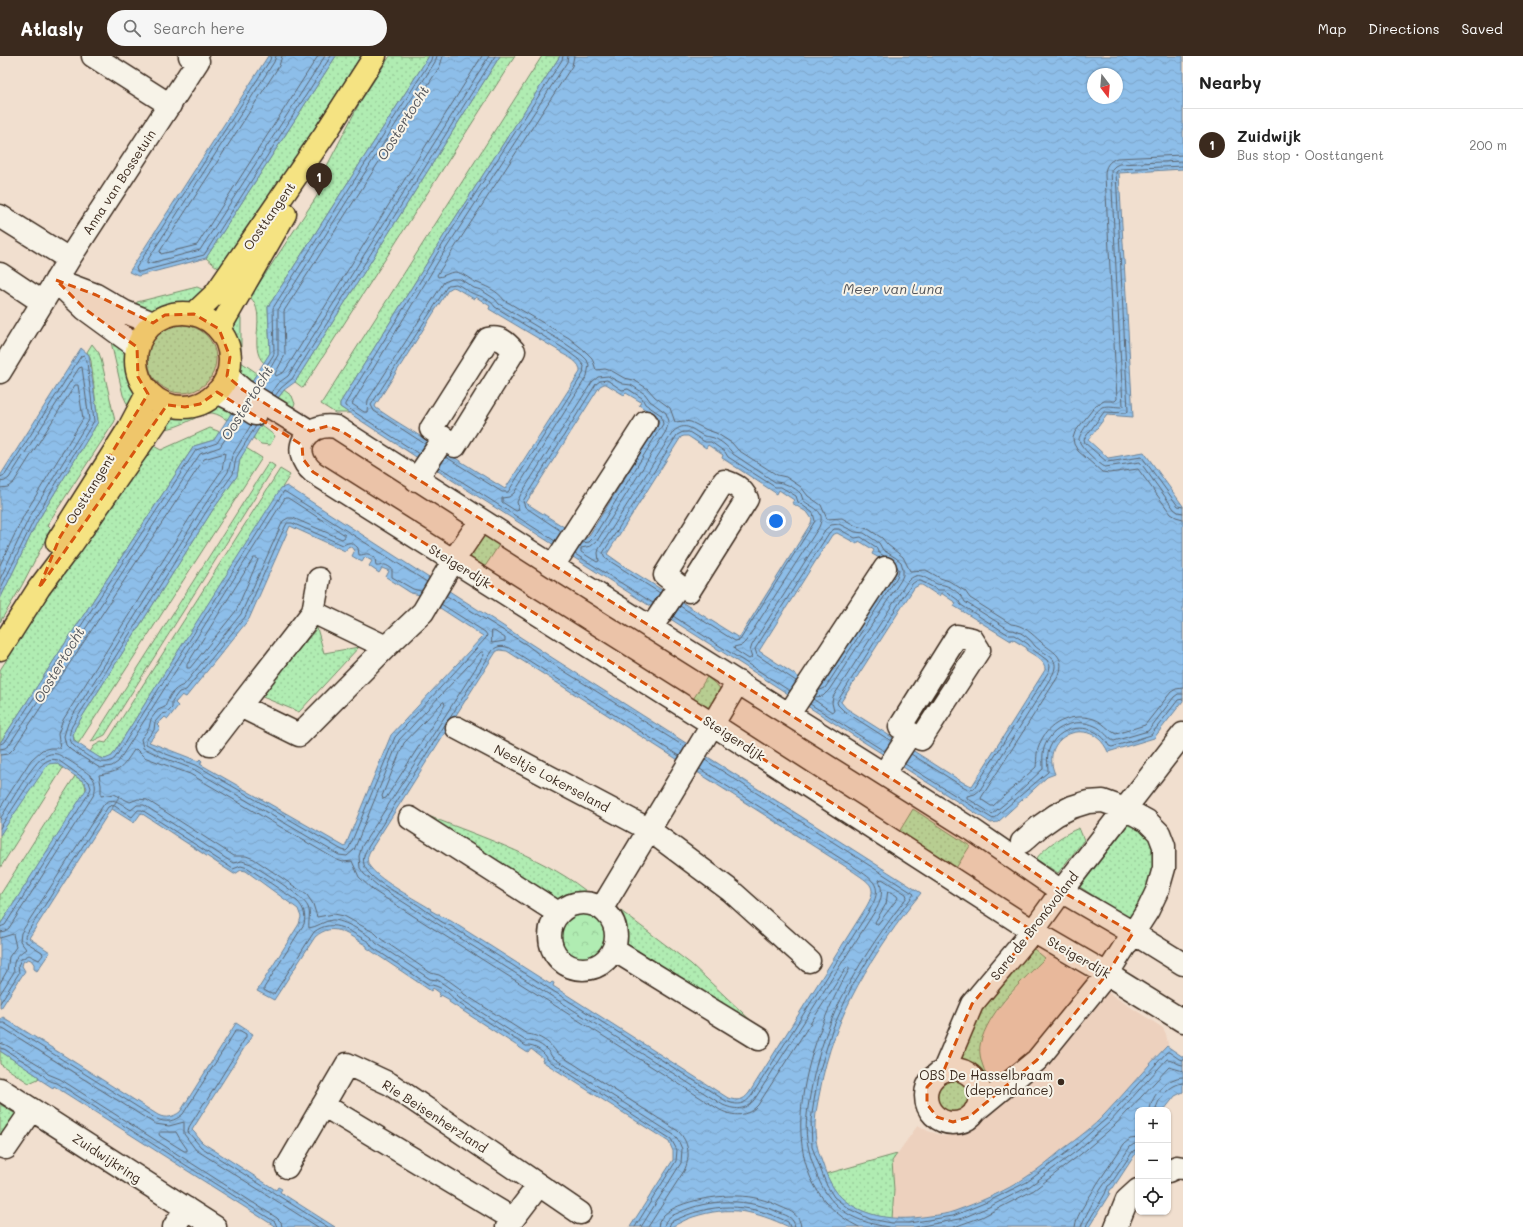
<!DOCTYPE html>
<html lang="en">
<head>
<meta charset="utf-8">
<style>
	body { margin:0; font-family:Mali,sans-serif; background:#f6f6f6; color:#222 }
	.controls { position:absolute; right:12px; bottom:12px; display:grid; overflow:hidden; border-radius:8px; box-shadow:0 1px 3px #0004 }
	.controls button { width:36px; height:36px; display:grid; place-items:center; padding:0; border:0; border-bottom:1px solid #e0e0e0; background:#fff; color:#222; font:20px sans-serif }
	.compass { position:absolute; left:1087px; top:12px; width:36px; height:36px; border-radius:50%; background:#fff; box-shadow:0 1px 3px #0004; rotate:164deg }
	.you { position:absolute; left:776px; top:465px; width:14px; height:14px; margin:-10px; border:3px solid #fff; border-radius:50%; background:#1a73e8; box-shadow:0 0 0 6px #1a73e833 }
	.badge { display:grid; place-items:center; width:26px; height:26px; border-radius:50%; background:#3b2a1e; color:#fff; font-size:13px; font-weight:700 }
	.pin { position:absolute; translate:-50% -33px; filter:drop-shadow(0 1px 2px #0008) }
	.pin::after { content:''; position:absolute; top:21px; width:14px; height:12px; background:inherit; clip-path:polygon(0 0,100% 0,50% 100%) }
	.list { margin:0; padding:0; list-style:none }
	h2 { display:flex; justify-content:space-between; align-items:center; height:52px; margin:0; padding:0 16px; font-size:17px }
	h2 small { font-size:13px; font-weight:400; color:#767676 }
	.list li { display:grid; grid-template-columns:26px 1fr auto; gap:12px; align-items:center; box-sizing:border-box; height:72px; padding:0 16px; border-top:1px solid #e0e0e0 }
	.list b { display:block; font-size:15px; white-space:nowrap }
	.list p { margin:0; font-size:13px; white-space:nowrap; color:#767676 }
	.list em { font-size:13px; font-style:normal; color:#767676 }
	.icon { flex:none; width:22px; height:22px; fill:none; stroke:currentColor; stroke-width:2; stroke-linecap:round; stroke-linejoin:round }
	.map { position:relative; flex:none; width:1183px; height:1171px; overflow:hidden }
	header { display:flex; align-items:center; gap:24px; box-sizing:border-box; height:56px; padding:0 20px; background:#3b2a1e; color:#fff }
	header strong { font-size:19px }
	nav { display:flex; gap:22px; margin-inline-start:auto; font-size:14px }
	.search { width:280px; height:36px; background:#f6f6f6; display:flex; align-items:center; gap:10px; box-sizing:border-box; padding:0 14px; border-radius:22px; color:#767676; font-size:15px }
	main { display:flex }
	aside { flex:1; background:#fff }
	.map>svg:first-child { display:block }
	.built { fill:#edd1be }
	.grass { fill:url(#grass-dots); stroke:#768b68 }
	.park { fill:url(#park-crowns); stroke:#768b68 }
	.water { fill:url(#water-waves); stroke:#6c8398; fill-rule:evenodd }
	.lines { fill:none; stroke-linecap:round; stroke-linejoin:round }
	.shore { stroke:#5c656f; stroke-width:1 }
	.minor-casing { stroke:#3b2a1e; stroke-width:25 }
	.major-casing { stroke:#3b2a1e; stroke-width:25 }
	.minor { stroke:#f7f3e8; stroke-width:22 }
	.major { stroke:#f5e382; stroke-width:22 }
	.marked { fill:#d7540e; fill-opacity:0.2; stroke:#d7540e; stroke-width:3; stroke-dasharray:8 5; stroke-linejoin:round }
	.poi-dot { fill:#3b2a1e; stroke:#f7f3e8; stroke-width:1.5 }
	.labels { text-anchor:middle; stroke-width:4; stroke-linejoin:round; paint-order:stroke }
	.street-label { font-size:13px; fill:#3b2a1e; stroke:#f7f3e8 }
	.poi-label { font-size:13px; fill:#3b2a1e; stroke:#f7f3e8; text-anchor:end }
	.water-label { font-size:14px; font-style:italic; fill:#54565b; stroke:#f7f3e8 }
</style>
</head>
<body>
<header>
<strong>Atlasly</strong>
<div class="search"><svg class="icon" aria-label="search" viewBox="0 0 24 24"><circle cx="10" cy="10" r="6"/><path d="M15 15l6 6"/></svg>Search here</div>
<nav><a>Map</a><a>Directions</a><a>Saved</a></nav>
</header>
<main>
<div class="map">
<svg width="1183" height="1171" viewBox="0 0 1183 1171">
	<defs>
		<pattern id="grass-dots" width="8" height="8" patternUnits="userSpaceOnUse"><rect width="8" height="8" fill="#b0ecb2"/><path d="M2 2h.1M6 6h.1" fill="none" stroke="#98cb99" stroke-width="1.8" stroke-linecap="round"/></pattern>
		<pattern id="park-crowns" width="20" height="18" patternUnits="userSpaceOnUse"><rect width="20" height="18" fill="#b0ecb2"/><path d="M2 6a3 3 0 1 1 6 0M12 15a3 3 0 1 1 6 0" fill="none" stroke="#98cb99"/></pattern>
		<pattern id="water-waves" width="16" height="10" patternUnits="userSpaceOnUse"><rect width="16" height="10" fill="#8dbee9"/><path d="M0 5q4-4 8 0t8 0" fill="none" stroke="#7ba3c7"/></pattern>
	</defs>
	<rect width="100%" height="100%" fill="#f1dfcf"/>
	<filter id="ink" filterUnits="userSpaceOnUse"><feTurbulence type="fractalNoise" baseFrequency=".025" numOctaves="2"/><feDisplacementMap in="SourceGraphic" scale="8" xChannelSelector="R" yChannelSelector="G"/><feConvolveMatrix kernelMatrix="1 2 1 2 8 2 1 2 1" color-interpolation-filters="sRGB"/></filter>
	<g filter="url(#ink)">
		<path class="built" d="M1047,897L1163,972L1166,978L1168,988L1104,1060L1072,1087L1025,1123L985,1143L957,1155L929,1161L909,1163H892L894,1134L892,1105L918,1069L928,1075L944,1080L965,1074L980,1066L987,1053L989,1035L986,1018L981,1006L980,995L981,982L989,967L999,953L1019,929L1045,902Z"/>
		<path class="grass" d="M336,0H361L223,216L206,202Z
			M390,0H429L268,251L270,297L264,307C247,291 268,259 250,241L319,137L315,133L360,46Z
			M500,0H515L303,332L295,326Z
			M542,0H560L448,173L340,347V351L349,357H335L321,348Z
			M197,231L206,235L190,248L162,255L149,256L134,252L137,246Z
			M238,257L241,262V306L257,317L250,328L240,319L236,292L232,282L231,273Z
			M148 303a34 34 0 1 1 68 0a34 34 0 1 1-68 0Z
			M116,281L126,290L129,311L134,329L135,345L128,350L123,339L111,286Z
			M92,288L99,297L101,303L115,365L47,469L51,473L21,531L0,566V543L37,466L98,366L91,305L89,299L87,296Z
			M284,334L292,340L295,348L290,356L275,346Z
			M216,350H221L234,354L227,364C222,361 218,358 212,357C201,356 180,373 163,373L168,361L196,357Z
			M261,369L275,380L270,389L261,388L253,382Z
			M210,372L220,376L214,384L194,390L0,687V614L99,460L150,388L161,394Z
			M246,392L262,402L78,688C72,683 73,679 75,672L212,455L237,420L240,403Z
			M269,406L275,410L105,679L91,686Z
			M280,413L290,419L112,700C104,706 98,701 90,696L94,690L101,686L106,687Z
			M484,480L499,489L484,512L469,503C470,491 474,486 484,480Z
			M317,572L324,597L359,591L299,656L260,640Z
			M707,621L719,631L720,635L710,651L705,652L692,645Z
			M52,707H56L63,712L0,812V779L43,713L48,708Z
			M75,720L85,727L86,735L0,869V839Z
			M913,753L970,790L956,812L899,776Z
			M415,757L431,761C482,781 551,804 592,840L568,843L553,849Z
			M1135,766L1161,794L1136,867L1080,831L1128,769Z
			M1079,772L1084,784L1058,817L1036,803C1046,790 1064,778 1079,772Z
			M613,849L691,908L760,973L622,891V865Z
			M1034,893L1045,902C1023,924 992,952 982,982C977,994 981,1006 986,1018L981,1019L972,1016L964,1010L961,1001L970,966L1026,896Z
			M0,995L35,1018L39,1021L38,1023L29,1027L0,1008Z
			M937 1042a17 17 0 1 1 34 0a17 17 0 1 1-34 0Z
			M0,1048L20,1061L6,1082L0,1081Z
			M897,1098L892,1105L894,1134L892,1163C861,1157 841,1150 826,1120V1118Z"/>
		<path class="park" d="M557 882a26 26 0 1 1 52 0a26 26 0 1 1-52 0Z"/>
		<path class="water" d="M268,0H336L206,202L138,220L129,216Z
			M429,0H500L295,326L284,334L275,346L240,403L237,420L212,455L75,672L73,679L74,685L100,702L105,703L112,700L281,432L287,430L548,599L921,837C874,895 833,960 820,1035C814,1064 812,1079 822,1106C828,1124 835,1140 853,1150C877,1164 904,1164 930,1160C939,1159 947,1158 955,1155C977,1147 1006,1135 1025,1122C1038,1114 1051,1103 1063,1093C1078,1082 1093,1071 1105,1058C1126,1036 1146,1011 1167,990L1183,1001V1036L1175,1040L1164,1054H1138V1094L1113,1132H1112L1109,1136L1110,1137L1089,1171H789C755,1155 730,1149 693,1161C686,1163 678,1168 671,1171C663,1171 640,1171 630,1171L673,1104V1095L669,1086L542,1005L543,1002L531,993L528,997L449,946L450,944L441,939L440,941L439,940L440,937L433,932L431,935L367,892V890C349,880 334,864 315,881L274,944L257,935L299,868L301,861L298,853L246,815L241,814L235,818H234L141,757L134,767L112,753L120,739L29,882L50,896L37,915L34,913V908L31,904L28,903L23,906L22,910L25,915L1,952H0V869L87,732L84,726L56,707L48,708L0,779V687L194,390L214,384L270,297L268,251ZM290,470L345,495L349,490L355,494L352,500L362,506L365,501L372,505L369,510L379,517L382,512L389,515L386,521L411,537L420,539L483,580L391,679L345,791L200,708L202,705L200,703L198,705L149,686L160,672L157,669L165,661L168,663L178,650L175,647L182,639L186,641L249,563ZM499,594L507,595L851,814C871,828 879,830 865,853L749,1037C743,1045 737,1045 728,1042L553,930L554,927L552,926L550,928L451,865L439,859L440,858H437L430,854L431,853C415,843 382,826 371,812C366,807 367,800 370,795L496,596Z
			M560,0H1183V113L1119,117L1133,361L1107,359L1088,384L1108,402L1144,396L1183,450V645L1154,682L1108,696C1091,657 1038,680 1055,718L1047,721L998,766L991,767L433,412L340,351V347L448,173ZM1093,18H1117V42H1093ZM453,231L456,232L474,243L476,241L490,250L489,253L561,296V297C568,301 581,306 580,316L505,433L391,362L376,352L375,350L448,234ZM604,328H606L624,339L626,337L641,346L639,349L658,362L659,367L588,481L583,483L526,447L600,330ZM684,380H688L706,392L708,389L723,399L722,402L777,438L779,434L794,444L792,447L808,457L812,463L811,467L739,582L624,510L607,498L681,381ZM837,477L857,488L859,485L874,494L872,498L883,504L894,517L822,630L819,631L800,622L759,595L832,479ZM919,529H922L939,540L941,537L956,547L954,550L1011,585L1012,583L1027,592L1026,594C1033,599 1046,604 1045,614L972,730L964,727L846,652L841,646L914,532Z
			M81,292L89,299L98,366L37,466L0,543V420Z
			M3,961L158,1059C166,1063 173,1061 180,1056L236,967L253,978L192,1074C197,1078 198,1083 203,1087L276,1134L278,1131L282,1133L280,1136L335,1171H276L54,1030L53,1032L39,1023V1021L35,1018L0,995V963Z"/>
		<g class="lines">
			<path class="shore" d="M271,0L270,4L136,212L137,215L139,216L204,199L331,0
				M276,0L274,6L147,205V208L200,194L325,0
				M282,0L279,10L160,195L161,198L197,189L318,0
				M443,0L440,10L284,255L285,299L275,318L276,320L284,316L482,0
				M568,0L567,6L447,191L352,348L364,356H367L368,344L444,226L452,223H460L474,232L481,234L495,243L499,248L566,288L582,299L587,304L589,309L587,320L514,437L509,441L502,442V446L516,455L519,454L517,446L521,438L592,326L598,321L608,320L623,328L631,329L645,338L650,345L666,357L669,365L666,375L597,485L591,490L581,492V496L597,506L599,505L598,497L599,493L673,376C686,364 693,375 704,380C708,381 707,380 710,381C718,382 729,391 733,398L775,426C783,426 795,431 801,438C802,440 802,442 803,444C811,452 827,453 819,471L746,585L742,589L734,591L735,594L749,603L752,601L750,595L752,589L825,474L831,469L839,468L855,476L864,477L879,487L883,494L896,502L901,506L903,513V519L901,524L829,634L823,640L815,641
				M574,0L572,10L437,219L438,221C443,221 449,216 455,216C463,217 468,222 475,226C485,230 497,234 504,244L569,282L584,294L592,302L596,314L605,313L612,315L624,322L634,324L648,333L655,341L670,352L675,366L684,365L691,366L707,374L716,377L732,387L738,394L777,419L786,421L801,431L808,440L821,449L827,463L842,462L856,470L868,473L882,482L888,489L903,501L910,515L926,514L940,522L949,525L965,535L970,542L1011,568C1024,569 1032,578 1041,586C1052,596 1066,599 1059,619L981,742L982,744L991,750H993L1036,711C1037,704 1036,697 1039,690C1046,667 1072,656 1094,663C1103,666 1108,674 1116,678L1145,669L1171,636L1176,633L1183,632
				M1183,99L1117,102C1109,105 1105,110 1105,119L1117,343L1115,345H1104L1096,349L1075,376L1073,382L1074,388L1078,395L1102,416L1109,417L1138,413L1171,458L1176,461L1183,463
				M1183,105L1119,108L1115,110L1111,114L1123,350L1121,351C1116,351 1108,349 1102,351C1097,354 1078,379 1079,384C1080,391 1099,408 1105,411L1140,406L1174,453L1178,456L1183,457
				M1183,110L1120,113L1116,116L1128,355L1126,357L1104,356L1084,383L1085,387L1107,406L1142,401L1178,450L1183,451
				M255,328L274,298L273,252L431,4L432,0
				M260,330L278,299V254L435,6L437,0
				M271,337L277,328L288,320L489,0
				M275,340L281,332L292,323L495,0
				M251,369L232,400L228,416L204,450L68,667L64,680L66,689L71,694L100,712L112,710L118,706L285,442H288L345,479V481L342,483L293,462H288L283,465L241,558L184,629C172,633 169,641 165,651L158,654L151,663L149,672L141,683L143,692L164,702L193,713L339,799L347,800L354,794L399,684L481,596H483L484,599L362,790L359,800L360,812L364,818L378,830L723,1049C737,1055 748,1054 756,1041L877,852C882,842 883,835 879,824L882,823L906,838L907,841C862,900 824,959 811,1034C805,1067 803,1081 815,1114C828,1151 850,1165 888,1171
				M256,370L236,402L233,418L208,453L72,670C69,677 68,684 74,690C85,698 102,714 115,702L284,435L427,526
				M425,388L374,355L371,349L448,229L456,228C462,230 468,236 474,238C481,240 491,244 495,251L563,292L578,303L584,310L583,318L508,436H502L446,401
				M419,398L345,350V348L451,175L562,4L563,0
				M439,411L555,485
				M0,421L5,419L81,300L84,299L87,306L94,365L34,464L0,534
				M0,426L5,425L9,422L79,312L82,311L89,364L29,462L0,523
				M0,432L8,431L14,426L75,329H78L83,363L24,459L0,509
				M561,475L525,451L523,445L596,328L600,325L607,324L622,334L628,333L642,342L645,348L661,359L663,368L593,482L589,486L582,487
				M575,498L653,547
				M254,502H257L258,504L236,555L190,612H187V609Z
				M421,535L413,533L392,521V513C382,505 383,511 376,510L375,502C366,495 367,499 359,499L358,492C351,485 350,486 343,489L292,467H287L279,483L245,561L186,634L179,636L172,645V652L167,657L162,658L155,666L154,674L146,684V688L166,698L196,709L342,794L346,795L349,792L395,681L486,582L487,579L485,576L441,548
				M660,537L605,502L603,497L677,379L683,376H689L705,386H711L725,396L728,401L775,431H781L796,440L798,446L813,457L815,465L740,584L735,585L680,550
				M447,540L527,589L545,603L685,691
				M673,560L790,635
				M492,575H494L505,582V585L492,587Z
				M796,625L757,599L755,593L829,477L834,473H839L855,482L861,481L876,491L878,496L884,500
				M818,635L825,632L897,521L899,514L896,509
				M813,643L832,656L834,655L832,647L833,641L907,526C919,513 925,523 937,528C940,529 940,528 944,529C952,531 962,539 965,546L1010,574C1020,574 1029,582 1035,590C1044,599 1061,600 1053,618L980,734L975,738L967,740V742L992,758L1013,741L1043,713C1043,706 1042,699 1044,692C1051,671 1076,661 1095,670C1103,673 1107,682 1114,685L1148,675L1174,641L1178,638H1183
				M444,646L445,649L386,742L383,743L382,740L404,687L442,647Z
				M810,648L884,695
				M448,665L493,594C498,589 504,590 509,592L679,700
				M446,667L367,793C363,799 362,807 366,813C376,829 410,842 425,854C433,859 441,867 451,870L726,1045C737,1050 745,1049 752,1039L869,855C884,830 875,825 854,811L700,713
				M891,685L844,655L838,649L837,646L903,541L912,528L916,525H921L938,534H944L958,544L961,549L1009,579H1014L1028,588L1032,593L1047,604L1050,610L1049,615L974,733L970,734L962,730L911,698
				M0,688L5,686L196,394L217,387L235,359
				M0,693L5,692L9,689L200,398L220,391L239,362
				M0,699L8,698L14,692L204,403L225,397L222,414L199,447L63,664L58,678L60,692H50L42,694L31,704L0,752
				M705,704L914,838L879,886L852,930L832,974L818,1020L811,1064L812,1091L827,1130L834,1141L849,1153L870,1163L892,1167H909L953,1160L987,1146L1027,1126L1075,1090L1107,1062L1167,996H1169L1179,1003L1183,1004
				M905,708L993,763L1048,716C1048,707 1046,700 1050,691C1061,666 1097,666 1109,690L1112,691L1151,679L1178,644L1183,643
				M0,763C8,751 34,704 45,700C48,698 53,697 57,698C63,700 89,717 93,722C96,728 96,734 93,740L9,872L5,875L0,876
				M0,772L40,711C45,705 49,702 58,704L89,726L91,732L89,737L5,869L0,871
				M888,836H891L897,840L898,842L878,868H876L875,866L886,848Z
				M0,882L13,878L16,891L9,901L7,915L0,927
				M0,938L14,916C12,904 17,899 26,893L20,885L21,877L104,748C113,739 122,749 131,754L137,749H144L233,807L242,805L251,808C263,816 303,839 308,851C311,858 308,865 309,872C317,871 324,865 332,864C342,863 371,879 376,887L430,923L437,924L445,929L456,937L459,942L526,985C536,984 548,992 552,1001L674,1079L679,1086L682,1093L681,1107L641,1171
				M0,947L19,917L18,910L21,903L29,899L39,904L43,899L42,896L26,886L25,880L108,751L113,749L132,761L138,754H142L233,813L241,810L248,812L297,845C304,852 306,859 304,868L264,932V934L271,938H274L314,876C334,861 350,876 369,886L372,891L429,929C437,928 452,938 455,945L526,990C534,989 545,996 548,1004L671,1083L677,1094L676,1105L635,1171
				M0,967H4L155,1062C166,1068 175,1065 183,1058L236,974H239L246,978V981L207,1044L204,1047L189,1071L188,1076L201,1091L328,1171
				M0,972H3L155,1068L169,1070L184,1066V1078L196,1094L318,1171
				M0,987L6,989L41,1010L48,1018L60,1023L277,1162L281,1166L282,1171
				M0,992L4,993C14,1000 26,1006 37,1014C46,1020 44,1024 57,1027L275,1166L277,1171
				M1150,1054C1151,1039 1168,1021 1183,1021
				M1156,1054C1157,1042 1171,1028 1183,1027
				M161,1076H176L180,1083L187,1093V1095H184L160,1080L159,1078Z
				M648,1171L684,1115C691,1101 689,1086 678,1075L557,997C551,987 539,979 527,978L464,938L459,932L448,924L439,919L431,917L381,883L375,877L344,860L334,858L317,861L313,848L307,839L254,803L246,800H234L147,744L138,743L130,746L114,738L101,740V729L99,719C122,715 121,713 134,694L136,693L144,701L190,718L337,804L343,806L352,805L359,821L374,835L720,1054C734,1061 747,1061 758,1049L846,912L849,911V914C807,985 761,1124 859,1171
				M658,1171C659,1146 718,1139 737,1140C752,1140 767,1144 781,1151C791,1155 800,1159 801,1171
				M664,1171C665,1162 671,1160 678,1157C710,1142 749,1142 780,1157C788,1160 794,1162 795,1171
				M669,1171L671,1166C712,1146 747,1146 788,1166L790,1171
				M916,1171L960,1163L989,1151L1030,1130L1078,1094L1110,1066L1167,1003C1173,1003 1177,1009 1183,1009
				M954,1171L982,1161L1034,1134L1081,1098L1114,1070L1169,1011L1183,1015
				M1075,1171C1076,1158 1091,1140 1097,1128L1124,1088L1130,1083L1138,1082
				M1081,1171C1082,1165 1103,1127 1108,1124L1130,1091L1134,1088H1138
				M1086,1171L1087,1168L1105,1138L1108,1130L1111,1128L1133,1095L1138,1093"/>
			<defs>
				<path id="minor" d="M93,0L170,49
					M0,160L69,203
					M0,218L42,246
					M56,224L96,239L125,256L153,267
					M62,231L85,253L137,291
					M0,316L69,203L198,5L190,0
					M227,320L243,334L311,376
					M217,336L235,345L255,358
					M416,424L444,382L455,390L514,295C506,286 500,280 488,283L431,373L444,382
					M553,510L646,366
					M313,556L386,591
					M651,572L679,530L689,535L747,443C742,432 734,428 724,425L665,519L679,530
					M957,580L972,583L979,594L921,683L900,671Z
					M240,650L299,679L386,591L423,556L453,505L481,464
					M789,658L885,512
					M457,672L648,773L731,835L809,905
					M210,689L240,650L313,556L319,523
					M884,718L910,678
					M410,762L558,857
					M550 880a33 33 0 1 1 66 0a33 33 0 1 1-66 0Z
					M602,852L738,626
					M614,894L759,983
					M1183,908L1133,877L1061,835L974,775L553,510L336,371C305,365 289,396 313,416L712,668L1033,875L1107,918L1183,965
					M926 1040a27 27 0 1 1 54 0a27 27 0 1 1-54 0Z
					M944,1014L972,948L1033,875L1069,825L1183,678
					M0,1033L215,1171
					M323,1049L513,1163
					M975,1055L1037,1004L1107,918L1148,854L1158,833L1164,812V790L1159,777L1147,765L1125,753L1103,745L1088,746L1072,751L1056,759L1039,771L1022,786
					M0,1090L6,1092L32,1054
					M287,1111L347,1008L390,1028L539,1129L507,1171
					M1168,1115L1177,1111L1183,1112
					M539,1129L580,1157
					M174,1171L186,1152
					M1116,1171L1127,1144L1138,1134"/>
				<path id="major" d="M136 304a47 47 0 1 1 94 0a47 47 0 1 1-94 0Z
					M194,258L216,237L325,78L375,0
					M219,273L285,158
					M57,486L129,372L148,336
					M0,593L39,532L72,488L168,349"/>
			</defs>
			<use href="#minor" class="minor-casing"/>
			<use href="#major" class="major-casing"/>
			<use href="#minor" class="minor"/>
			<use href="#major" class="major"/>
		</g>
	</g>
	<path class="marked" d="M56,224L96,239L153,267L165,259L194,258L219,273L230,301L227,320L243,334L310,375L328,370L343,376L974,775L1061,835L1133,877L1107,918L1037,1004L969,1061L953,1066L937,1061L927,1048V1031L944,1014L972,948L1033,875L313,416L303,403L302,389L217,336L200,348L185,351L167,349L39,532L60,481L148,338L138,321L137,291L85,253Z"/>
	<circle class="poi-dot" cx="1061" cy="1026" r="4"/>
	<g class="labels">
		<g class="street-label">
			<text transform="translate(119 126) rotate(-57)" y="5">Anna van Bossetuin</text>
			<text transform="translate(269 160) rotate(-55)" y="5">Oosttangent</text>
			<text transform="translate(90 433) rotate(-58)" y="5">Oosttangent</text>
			<text transform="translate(460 510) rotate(32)" y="5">Steigerdijk</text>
			<text transform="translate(734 682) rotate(33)" y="5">Steigerdijk</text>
			<text transform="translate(552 722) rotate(28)" y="5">Neeltje Lokerseland</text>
			<text transform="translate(1034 870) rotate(-52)" y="5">Sara de Bronóvoland</text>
			<text transform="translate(1079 901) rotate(30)" y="5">Steigerdijk</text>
			<text transform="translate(435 1060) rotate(33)" y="5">Rie Beisenherzland</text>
			<text transform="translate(107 1102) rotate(33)" y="5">Zuidwijkring</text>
		</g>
		<g class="poi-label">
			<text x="1053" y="1024">OBS De Hasselbraam<tspan x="1053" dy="15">(dependance)</tspan></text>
		</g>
		<g class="water-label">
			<text transform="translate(403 67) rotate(-58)" y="5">Oostertocht</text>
			<text x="893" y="238">Meer van Luna</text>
			<text transform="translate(247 347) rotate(-58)" y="5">Oostertocht</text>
			<text transform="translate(59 609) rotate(-59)" y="5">Oostertocht</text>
		</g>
	</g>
</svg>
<div class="controls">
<button>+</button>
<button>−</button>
<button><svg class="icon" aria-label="locate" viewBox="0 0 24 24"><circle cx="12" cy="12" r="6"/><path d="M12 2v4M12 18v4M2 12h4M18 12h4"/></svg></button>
</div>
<svg class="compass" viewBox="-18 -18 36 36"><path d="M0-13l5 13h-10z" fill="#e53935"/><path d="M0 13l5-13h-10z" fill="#767676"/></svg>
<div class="you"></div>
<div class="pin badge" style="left:319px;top:140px">1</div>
</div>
<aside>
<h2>Nearby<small></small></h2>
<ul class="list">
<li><span class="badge">1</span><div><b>Zuidwijk</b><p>Bus stop · Oosttangent</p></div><em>200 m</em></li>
</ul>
</aside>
</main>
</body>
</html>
